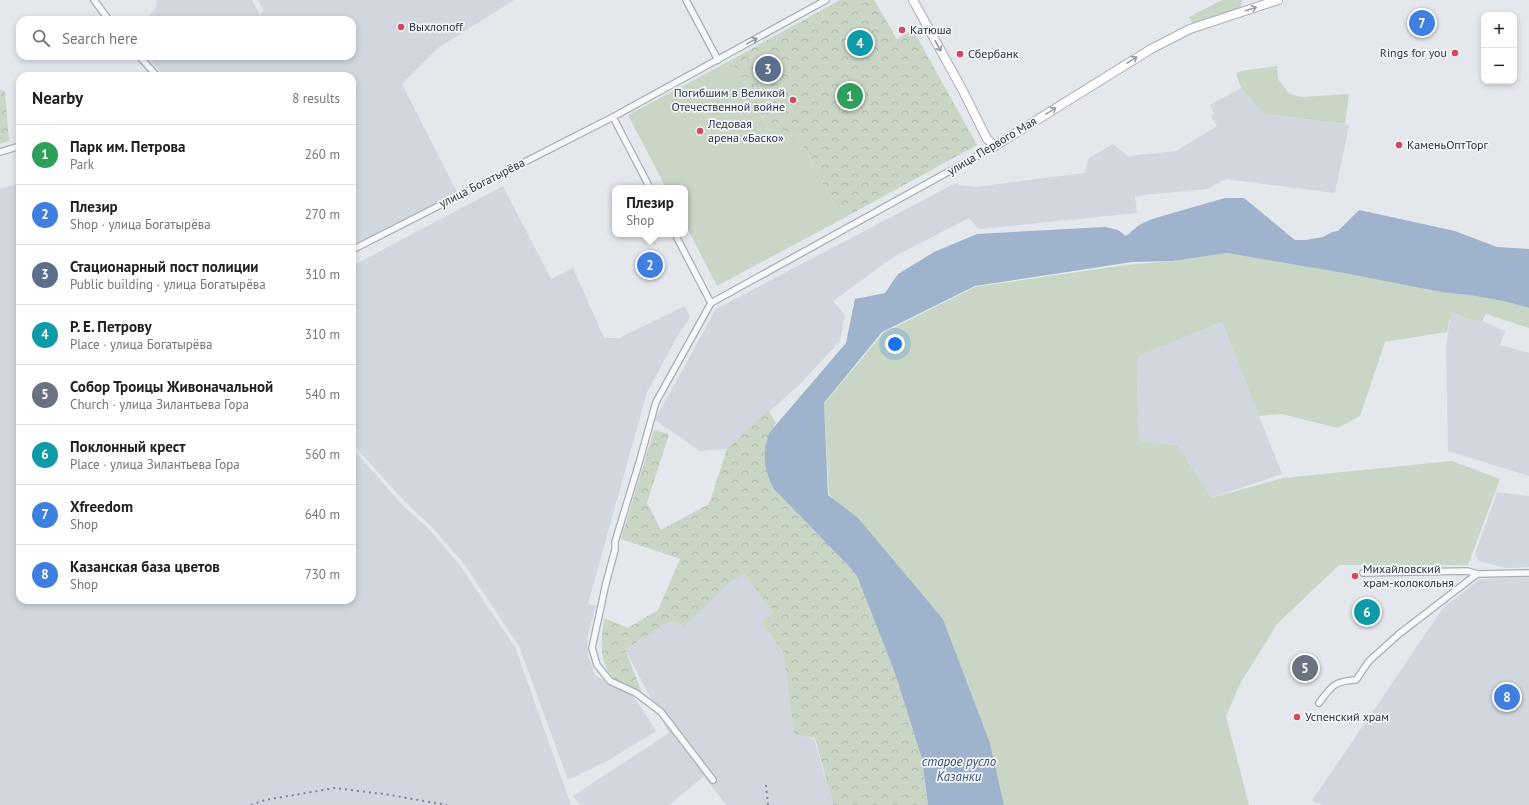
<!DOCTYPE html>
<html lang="en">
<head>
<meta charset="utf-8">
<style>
	body { margin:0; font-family:"PT Sans",sans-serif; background:#f6f6f6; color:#202124 }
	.controls { position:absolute; right:12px; top:12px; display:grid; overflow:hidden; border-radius:8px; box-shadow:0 2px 6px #0003 }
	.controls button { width:36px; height:36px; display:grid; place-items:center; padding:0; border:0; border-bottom:1px solid #e0e0e0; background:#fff; color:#202124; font:20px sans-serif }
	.you { position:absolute; left:895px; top:344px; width:14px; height:14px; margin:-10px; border:3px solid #fff; border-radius:50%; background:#1a73e8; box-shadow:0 0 0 6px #1a73e833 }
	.badge { display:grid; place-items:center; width:26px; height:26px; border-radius:50%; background:#b45309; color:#fff; font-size:13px; font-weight:700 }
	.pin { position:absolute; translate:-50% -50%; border:2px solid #fff; box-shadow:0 1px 4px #0006 }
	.popup { position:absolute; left:612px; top:185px; width:76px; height:52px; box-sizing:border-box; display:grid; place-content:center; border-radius:8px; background:#fff; filter:drop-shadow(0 1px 3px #0005); font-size:13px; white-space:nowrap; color:#757577 }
	.popup b { font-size:15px; color:#202124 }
	.popup::after { content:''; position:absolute; left:50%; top:100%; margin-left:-8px; border:8px solid transparent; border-top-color:#fff }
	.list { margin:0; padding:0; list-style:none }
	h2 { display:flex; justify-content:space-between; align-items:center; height:52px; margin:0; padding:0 16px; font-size:17px }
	h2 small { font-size:13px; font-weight:400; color:#757577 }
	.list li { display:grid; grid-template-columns:26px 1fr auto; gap:12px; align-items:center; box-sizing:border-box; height:60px; padding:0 16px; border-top:1px solid #e0e0e0 }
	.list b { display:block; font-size:15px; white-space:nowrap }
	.list p { margin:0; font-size:13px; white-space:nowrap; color:#757577 }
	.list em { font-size:13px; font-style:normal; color:#757577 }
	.icon { flex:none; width:22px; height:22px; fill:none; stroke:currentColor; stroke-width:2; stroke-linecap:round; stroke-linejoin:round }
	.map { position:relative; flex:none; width:1529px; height:805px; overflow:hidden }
	.search { position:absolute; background:#fff; box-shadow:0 2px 6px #0003; left:16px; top:16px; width:340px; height:44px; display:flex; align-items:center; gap:10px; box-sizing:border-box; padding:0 14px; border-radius:12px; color:#757577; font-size:15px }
	.panel { position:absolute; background:#fff; box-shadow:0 2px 6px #0003; left:16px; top:72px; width:340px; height:532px; border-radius:12px }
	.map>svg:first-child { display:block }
	.built { fill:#d2d6de }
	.green { fill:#c9d6c5 }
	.forest { fill:url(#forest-crowns) }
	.water { fill:#9fb4cc }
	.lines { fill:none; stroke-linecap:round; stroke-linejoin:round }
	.street-casing { stroke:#a9aeb7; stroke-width:8 }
	.secondary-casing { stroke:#a9aeb7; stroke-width:10 }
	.street { stroke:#f7f8fa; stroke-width:5.5 }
	.secondary { stroke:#fff; stroke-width:8 }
	.rail { stroke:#7d8696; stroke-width:2; stroke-dasharray:2 4; stroke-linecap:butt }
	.oneway { stroke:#959aa2 }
	.oneway2 { stroke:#9196a0 }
	.poi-dot { fill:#d1495b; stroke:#f4f6f9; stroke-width:1.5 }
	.labels { text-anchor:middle; stroke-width:3.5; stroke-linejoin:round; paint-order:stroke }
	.poi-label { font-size:12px; fill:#2b3445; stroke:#f4f6f9; text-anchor:start }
	.street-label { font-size:12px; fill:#2b3445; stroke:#f4f6f9 }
	.water-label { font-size:13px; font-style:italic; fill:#34527a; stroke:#f4f6f9 }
</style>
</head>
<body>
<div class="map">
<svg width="1529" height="805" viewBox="0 0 1529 805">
	<defs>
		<pattern id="forest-crowns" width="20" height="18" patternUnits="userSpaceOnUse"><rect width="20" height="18" fill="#c9d6c5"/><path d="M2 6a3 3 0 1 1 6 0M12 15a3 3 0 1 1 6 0" fill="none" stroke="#adb8ab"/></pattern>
	</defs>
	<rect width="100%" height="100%" fill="#e4e7ec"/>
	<path class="built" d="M157,0H252L260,15L264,11L258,0H514L438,48L402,84L457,192L352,246V76H165L146,56H352V20H146L156,7Z
		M1241,88L1264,114L1349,125L1335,193L1226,179L1207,189L1135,196L1137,213L979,229L969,218L895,256L833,301L845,315L840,341L797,387L727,449L700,451L655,420L716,309L954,184L976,187L1084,173L1089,158L1113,144L1128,156L1176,151L1217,126L1211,116L1214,114L1210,105Z
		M20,183V600H352V448L405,508L429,529L460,566L515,647L571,805H0V189Z
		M503,186L551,279L573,268L604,338H619L685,306L690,317L677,337L647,392L588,604L596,606L587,638L588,656L595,675L633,696L643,710L656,731L607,761L568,780L519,646L465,565L432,527L409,506L356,448L352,428V382L357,367L352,357V266Z
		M1451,312L1469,319L1482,321L1505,331L1500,345L1529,353V476L1448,451L1446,346Z
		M1222,322L1282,474L1211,498L1178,445L1139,443L1137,376V356Z
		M1497,492L1529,496V567L1506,568L1479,561L1475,554Z
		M744,573L773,613L761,622L783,652L794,733L814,739L833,805H726L704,776L669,805H580L573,796L669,733L625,649L672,621Z
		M1529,577V805H1323L1312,801L1443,608L1480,579Z"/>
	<path class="green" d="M1222,0H1242L1241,7L1235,11L1194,26L1189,17Z
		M731,60L776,142L796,133L842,219L717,286L685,224V188H666L628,115Z
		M1277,66L1278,79L1290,94L1302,97L1349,94L1345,124L1264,114L1241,88L1236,73L1241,71Z
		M1227,253L1349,274L1441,292L1476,296L1508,302L1529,308V328L1486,314L1482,321L1469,319L1451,312L1447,332L1385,342L1360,416L1338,428L1282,414L1259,416L1222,322L1138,356L1137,376L1139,442L1178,445L1211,498L1283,478L1452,461L1500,479L1468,565H1339L1277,624L1240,684L1226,716L1249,805H1004L990,743L943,619L829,494L824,404L883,333L975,287L1126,265L1173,261Z"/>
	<path class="forest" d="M840,0H874L897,39L913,30L977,145L842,219L796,133L776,142L731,60Z
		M0,90L5,91L9,141L0,144Z
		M768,410L776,423L769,433L847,564L857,576L896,676L922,759L928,805H833L815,738L794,734L783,652L761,622L773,613L744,573L728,584L685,626L672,621L625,649L642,693C635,689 623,686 616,681C598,664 601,640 604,618L628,628L658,610L680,559L621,539L654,430L669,434L647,503L661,530L709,504L727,449Z"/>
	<path class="water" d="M1225,198H1244L1295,240H1306L1323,237L1332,232L1338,231L1359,210L1455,231L1497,247L1529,249V308L1508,302L1476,296L1441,292L1349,274L1227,253L1173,261L1132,262L975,286L882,332L824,403L828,495L858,518L943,619L990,743L1004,805H928L922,759L896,676L857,576L847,564L773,488C764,468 762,455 769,433L846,343L855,299L885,293L898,274L934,252L977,234L1105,227L1118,230L1126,236L1139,225L1152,219Z"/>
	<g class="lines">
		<defs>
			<path id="street" d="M94,0L109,20
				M686,0L718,60
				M139,56L157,76
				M613,117L650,188
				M0,152L20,146
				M675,234L711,303
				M352,250L613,117L826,0
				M711,303L656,402L639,463L615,542V550L606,583L592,648L597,665L610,681L636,693L661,712L713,780
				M711,303L995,146
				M1363,573L1467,571L1477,574L1529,573
				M1319,703C1332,686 1334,681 1356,680L1369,661L1399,634L1477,574"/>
			<path id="secondary" d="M913,0L963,91L987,139L995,146L1151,49L1190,29L1278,0"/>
		</defs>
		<use href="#street" class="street-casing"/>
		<use href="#secondary" class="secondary-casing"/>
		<use href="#street" class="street"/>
		<use href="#secondary" class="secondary"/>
		<path class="rail" d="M766,785L768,805
			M251,805L265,800L335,788L384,794L447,805"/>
	</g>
	<defs><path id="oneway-shaft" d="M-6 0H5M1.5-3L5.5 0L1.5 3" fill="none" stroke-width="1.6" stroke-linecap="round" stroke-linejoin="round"/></defs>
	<g class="oneway">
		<use href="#oneway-shaft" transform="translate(1251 9) rotate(-18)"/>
		<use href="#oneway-shaft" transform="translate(938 46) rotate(61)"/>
		<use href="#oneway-shaft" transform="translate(1132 60) rotate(-32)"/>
		<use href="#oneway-shaft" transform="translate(1051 111) rotate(-32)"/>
	</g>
	<use class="oneway2" href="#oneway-shaft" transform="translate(752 41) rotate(-29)"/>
	<g class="poi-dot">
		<circle cx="401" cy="27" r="4"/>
		<circle cx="902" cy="30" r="4"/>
		<circle cx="1455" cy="53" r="4"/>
		<circle cx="960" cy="54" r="4"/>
		<circle cx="793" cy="100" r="4"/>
		<circle cx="700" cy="131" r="4"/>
		<circle cx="1399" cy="145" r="4"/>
		<circle cx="1355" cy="576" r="4"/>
		<circle cx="1297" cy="717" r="4"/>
	</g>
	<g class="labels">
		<g class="poi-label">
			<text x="409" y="31">Выхлопoff</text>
			<text x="910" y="34">Катюша</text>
			<text x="1447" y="57" text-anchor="end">Rings for you</text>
			<text x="968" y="58">Сбербанк</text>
			<text x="785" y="97" text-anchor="end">Погибшим в Великой<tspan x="785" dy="14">Отечественной войне</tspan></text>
			<text x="708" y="128">Ледовая<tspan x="708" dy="14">арена «Баско»</tspan></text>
			<text x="1407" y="149">КаменьОптТорг</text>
			<text x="1363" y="573">Михайловский<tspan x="1363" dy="14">храм-колокольня</tspan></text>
			<text x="1305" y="721">Успенский храм</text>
		</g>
		<g class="street-label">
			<text transform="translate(992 146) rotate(-31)" y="4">улица Первого Мая</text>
			<text transform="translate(482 183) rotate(-27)" y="4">улица Богатырёва</text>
		</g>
		<g class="water-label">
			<text x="959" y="766">старое русло<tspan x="959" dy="15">Казанки</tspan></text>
		</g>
	</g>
</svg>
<div class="controls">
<button>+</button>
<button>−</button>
</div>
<div class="you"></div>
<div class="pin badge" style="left:850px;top:96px;background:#2e9e5b">1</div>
<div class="pin badge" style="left:650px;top:265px;background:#3f7fe0">2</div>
<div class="popup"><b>Плезир</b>Shop</div>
<div class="pin badge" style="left:768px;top:69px;background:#5c6f8a">3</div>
<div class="pin badge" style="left:860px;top:43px;background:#0f9aa8">4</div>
<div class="pin badge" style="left:1305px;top:668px;background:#6b7280">5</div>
<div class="pin badge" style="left:1367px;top:612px;background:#0f9aa8">6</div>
<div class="pin badge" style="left:1422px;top:23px;background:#3f7fe0">7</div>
<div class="pin badge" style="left:1507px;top:697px;background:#3f7fe0">8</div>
<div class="search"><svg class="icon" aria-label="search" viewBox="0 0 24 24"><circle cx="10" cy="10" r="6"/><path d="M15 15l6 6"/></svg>Search here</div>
<section class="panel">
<h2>Nearby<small>8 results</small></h2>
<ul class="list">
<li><span class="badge" style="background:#2e9e5b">1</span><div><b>Парк им. Петрова</b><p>Park</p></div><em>260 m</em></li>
<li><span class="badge" style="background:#3f7fe0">2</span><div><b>Плезир</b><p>Shop · улица Богатырёва</p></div><em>270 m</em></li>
<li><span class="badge" style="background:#5c6f8a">3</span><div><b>Стационарный пост полиции</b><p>Public building · улица Богатырёва</p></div><em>310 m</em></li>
<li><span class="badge" style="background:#0f9aa8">4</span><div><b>Р. Е. Петрову</b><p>Place · улица Богатырёва</p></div><em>310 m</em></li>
<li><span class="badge" style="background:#6b7280">5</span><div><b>Собор Троицы Живоначальной</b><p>Church · улица Зилантьева Гора</p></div><em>540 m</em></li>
<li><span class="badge" style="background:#0f9aa8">6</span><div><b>Поклонный крест</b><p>Place · улица Зилантьева Гора</p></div><em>560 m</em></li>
<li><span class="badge" style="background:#3f7fe0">7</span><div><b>Xfreedom</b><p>Shop</p></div><em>640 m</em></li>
<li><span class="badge" style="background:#3f7fe0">8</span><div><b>Казанская база цветов</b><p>Shop</p></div><em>730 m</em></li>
</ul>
</section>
</div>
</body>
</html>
